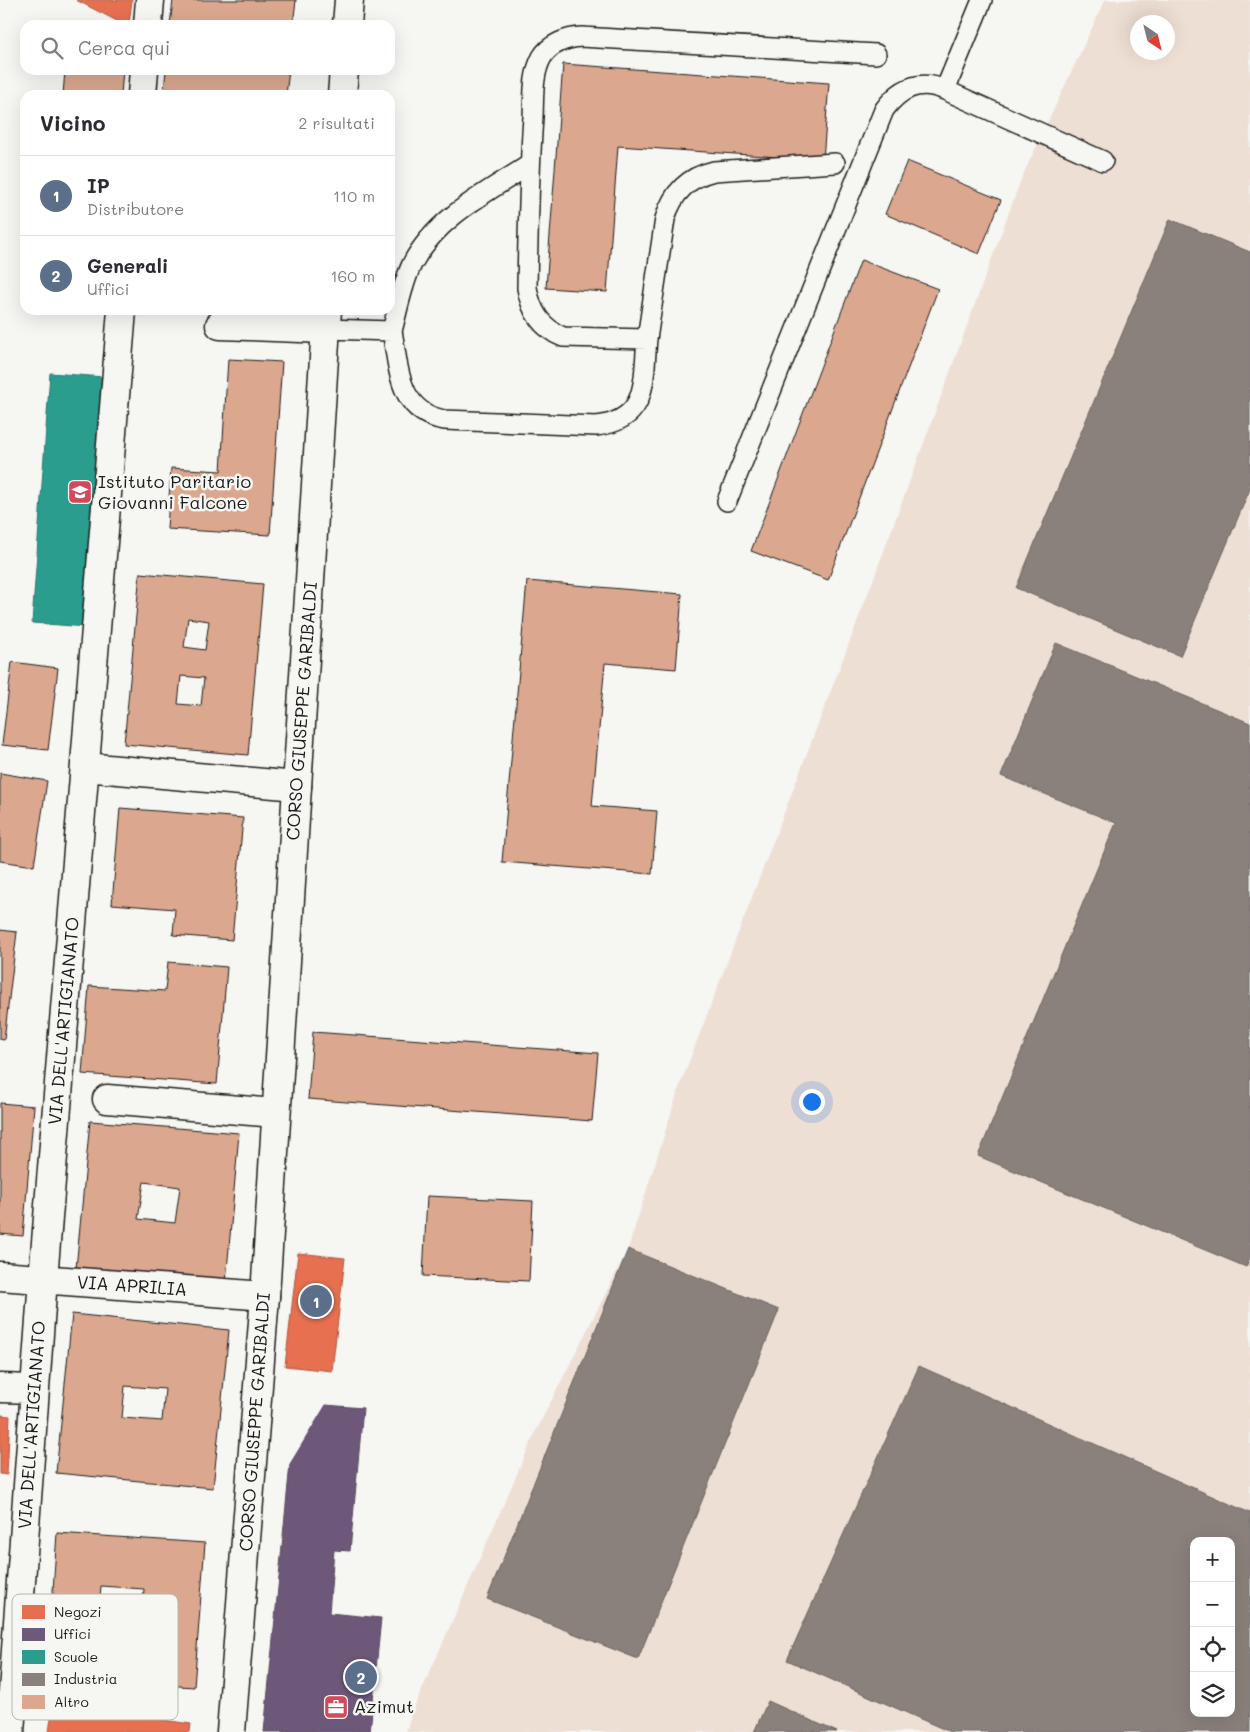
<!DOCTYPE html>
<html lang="it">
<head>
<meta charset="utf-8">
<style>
	body { margin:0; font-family:Mali,sans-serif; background:#f7f7f7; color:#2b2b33 }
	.controls { position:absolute; right:15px; bottom:15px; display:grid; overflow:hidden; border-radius:10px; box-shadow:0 5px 20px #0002 }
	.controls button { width:45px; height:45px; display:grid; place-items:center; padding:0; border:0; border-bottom:1px solid #e1e1e2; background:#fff; color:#2b2b33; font:25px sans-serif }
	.compass { position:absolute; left:1130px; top:15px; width:45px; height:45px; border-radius:50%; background:#fff; box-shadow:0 5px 20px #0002; rotate:145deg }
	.you { position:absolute; left:811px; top:1101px; width:18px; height:18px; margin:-12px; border:4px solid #fff; border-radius:50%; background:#1a73e8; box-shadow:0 0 0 8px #1a73e833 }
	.badge { display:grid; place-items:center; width:32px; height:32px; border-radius:50%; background:#d1495b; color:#fff; font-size:16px; font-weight:700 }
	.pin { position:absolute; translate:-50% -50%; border:2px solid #fff; box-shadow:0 1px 5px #0006 }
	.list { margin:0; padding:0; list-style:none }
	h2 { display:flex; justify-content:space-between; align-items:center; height:65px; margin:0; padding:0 20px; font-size:21px }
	h2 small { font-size:16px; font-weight:400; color:#7c7c81 }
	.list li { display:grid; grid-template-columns:32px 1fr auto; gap:15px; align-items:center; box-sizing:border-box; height:80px; padding:0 20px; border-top:1px solid #e1e1e2 }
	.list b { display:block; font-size:19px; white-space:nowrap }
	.list p { margin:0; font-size:16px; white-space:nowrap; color:#7c7c81 }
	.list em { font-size:16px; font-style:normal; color:#7c7c81 }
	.icon { flex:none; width:28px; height:28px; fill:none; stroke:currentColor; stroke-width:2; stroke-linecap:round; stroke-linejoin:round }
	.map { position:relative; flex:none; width:1250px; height:1732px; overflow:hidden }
	.search { position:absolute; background:#fff; box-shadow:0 5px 20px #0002; left:20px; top:20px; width:375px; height:55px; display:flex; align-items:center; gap:12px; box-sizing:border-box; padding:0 18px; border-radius:15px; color:#7c7c81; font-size:19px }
	.panel { position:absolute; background:#fff; box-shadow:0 5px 20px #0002; left:20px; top:90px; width:375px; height:225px; border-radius:15px }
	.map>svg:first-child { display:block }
	.built { fill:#eedfd4; fill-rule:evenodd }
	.shops { fill:#e76f51; stroke:#aa5641 }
	.offices { fill:#6d597a; stroke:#55475e }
	.schools { fill:#2a9d8f; stroke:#26766c }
	.industry { fill:#8a817c; stroke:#69635f; fill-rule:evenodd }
	.building { fill:#dba88f; stroke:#1c1c1c; fill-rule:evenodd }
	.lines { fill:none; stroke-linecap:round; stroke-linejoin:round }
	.lane-casing { stroke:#1c1c1c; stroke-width:22 }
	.street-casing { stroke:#1c1c1c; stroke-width:31 }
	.secondary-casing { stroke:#1c1c1c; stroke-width:31 }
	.lane { stroke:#f6f6f2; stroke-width:19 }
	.street { stroke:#f6f6f2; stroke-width:28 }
	.secondary { stroke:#f6f6f2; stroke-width:28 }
	.labels { text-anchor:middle; stroke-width:5; stroke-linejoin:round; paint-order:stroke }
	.poi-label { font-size:18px; fill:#1c1c1c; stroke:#f6f6f2; text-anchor:start }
	.street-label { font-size:18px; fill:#1c1c1c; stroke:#f6f6f2 }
	.key { fill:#f6f6f2; stroke:#b5b5b2; stroke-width:1 }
	.key-label { font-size:14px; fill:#1c1c1c }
</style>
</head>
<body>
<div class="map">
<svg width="1250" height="1732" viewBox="0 0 1250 1732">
	<rect width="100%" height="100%" fill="#f6f6f2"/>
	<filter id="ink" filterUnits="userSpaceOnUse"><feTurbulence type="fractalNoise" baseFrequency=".02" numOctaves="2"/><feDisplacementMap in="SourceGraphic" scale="10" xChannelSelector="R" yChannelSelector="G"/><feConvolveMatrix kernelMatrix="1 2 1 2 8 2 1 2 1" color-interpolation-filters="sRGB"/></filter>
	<g filter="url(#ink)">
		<path class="built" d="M1105,0H1250V1732H406L411,1715L535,1433L628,1249L679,1088L872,583L1022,177ZM1138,22H1168V52H1138ZM1194,1541H1231V1713H1194Z"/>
		<path class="shops" d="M76,0H132L129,25H125Z
			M298,1253L345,1258L332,1371L285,1366Z
			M0,1415L10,1416L7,1475L0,1474Z
			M53,1704L191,1724L190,1732H49Z"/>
		<path class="offices" d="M326,1405L363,1408L350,1551L334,1550L329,1613L381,1618L370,1732H264L290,1464Z"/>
		<path class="schools" d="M50,373L104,377L87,627L32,623Z"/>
		<path class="industry" d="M1170,219L1250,252V489L1180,656L1016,588Z
			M1056,643L1250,723V1258L1246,1267L978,1156L1116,823L1001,776Z
			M628,1249L779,1310L638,1659L487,1599Z
			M919,1366L1250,1513V1732H950L787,1660ZM1194,1541H1231V1713H1194Z
			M768,1701L837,1732H754Z"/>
		<path class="building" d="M173,0H296L293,25H170Z
			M563,64L829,83L823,160L618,146L607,292L546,288Z
			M65,70H123L121,95H63Z
			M166,70H289L286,95H205L164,91Z
			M907,161L1001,200L979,254L885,214Z
			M861,260L938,289L828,580L751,551Z
			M228,359L282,362L270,535L167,529L171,468L221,471Z
			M140,573L263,584L248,755L124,744ZM188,618L209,621L205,650L184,647ZM181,676L204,678L201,706L178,704Z
			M527,581L682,594L676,669L605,663L592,806L657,811L652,874L502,862Z
			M12,662L58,668L48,750L2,745Z
			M0,773L47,781L34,866L0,861Z
			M120,808L243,818L232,940L173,935L175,909L112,904Z
			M0,930L17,932L4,1040L0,1039Z
			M168,962L227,967L217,1084L82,1074L89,986L165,991Z
			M313,1032L598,1053L592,1121L308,1099Z
			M0,1103L34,1106L23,1236L0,1234Z
			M90,1121L239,1133L226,1282L76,1269ZM144,1182L180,1187L175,1223L138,1219Z
			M427,1196L533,1201L529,1281L423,1276Z
			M72,1314L229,1330L213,1488L56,1473ZM125,1386L165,1389L162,1421L122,1418Z
			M57,1533L205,1543L194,1687L47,1677ZM101,1586L144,1589L142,1627L98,1623Z"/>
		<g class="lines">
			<defs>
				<path id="lane" d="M945,90L1103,161
					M835,163L714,171C688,177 672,194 665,219L647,339L563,337C541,328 531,311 527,288C528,231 529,174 533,117C534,98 532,75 542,57C550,44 566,38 581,37L876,54
					M326,329L392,331C398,309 402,285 412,264C436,218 487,192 529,165
					M392,331C399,368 398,412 444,420L596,426C649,420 643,381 647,339
					M727,501L884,110C900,88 919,79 945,90L982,0"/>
				<path id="street" d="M148,25L150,0
					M142,95L144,70
					M220,325L326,329
					M85,767L297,786
					M107,1099L276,1113
					M0,1276L265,1296
					M0,1388L35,1389
					M10,1732L43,1279L122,310"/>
				<path id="secondary" d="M347,25L349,0
					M342,95L344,70
					M231,1732L265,1296L327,310"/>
			</defs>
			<use href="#lane" class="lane-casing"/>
			<use href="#street" class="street-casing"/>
			<use href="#secondary" class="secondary-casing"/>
			<use href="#lane" class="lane"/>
			<use href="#street" class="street"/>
			<use href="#secondary" class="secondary"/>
		</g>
	</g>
	<defs>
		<symbol id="school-square" viewBox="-11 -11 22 22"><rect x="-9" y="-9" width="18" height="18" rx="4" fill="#d1495b" stroke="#f6f6f2"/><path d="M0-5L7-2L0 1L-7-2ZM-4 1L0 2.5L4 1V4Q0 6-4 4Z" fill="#fff"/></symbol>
		<symbol id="office-square" viewBox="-11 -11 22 22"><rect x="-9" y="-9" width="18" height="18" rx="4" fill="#d1495b" stroke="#f6f6f2"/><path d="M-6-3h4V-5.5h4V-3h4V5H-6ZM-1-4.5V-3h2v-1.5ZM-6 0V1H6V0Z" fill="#fff"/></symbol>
	</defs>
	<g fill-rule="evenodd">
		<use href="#school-square" x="66" y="478" width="28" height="28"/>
		<use href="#office-square" x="322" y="1693" width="28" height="28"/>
	</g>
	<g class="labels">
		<g class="poi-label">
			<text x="98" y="488">Istituto Paritario<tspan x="98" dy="21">Giovanni Falcone</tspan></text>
			<text x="354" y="1713">Azimut</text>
		</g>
		<g class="street-label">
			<text transform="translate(302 711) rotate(-86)" y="6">CORSO GIUSEPPE GARIBALDI</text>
			<text transform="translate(64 1021) rotate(-85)" y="6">VIA DELL'ARTIGIANATO</text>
			<text transform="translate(132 1286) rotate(4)" y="6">VIA APRILIA</text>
			<text transform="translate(255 1422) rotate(-86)" y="6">CORSO GIUSEPPE GARIBALDI</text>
			<text transform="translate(32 1425) rotate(-86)" y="6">VIA DELL'ARTIGIANATO</text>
		</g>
	</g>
	<rect x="12" y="1594" width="166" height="126" rx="8" class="key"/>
	<rect x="22" y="1605" width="23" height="14" fill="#e76f51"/>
	<rect x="22" y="1628" width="23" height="13" fill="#6d597a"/>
	<rect x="22" y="1650" width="23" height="14" fill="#2a9d8f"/>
	<rect x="22" y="1673" width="23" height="13" fill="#8a817c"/>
	<rect x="22" y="1695" width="23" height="14" fill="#dba88f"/>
	<g class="key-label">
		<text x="54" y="1617">Negozi</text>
		<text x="54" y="1639">Uffici</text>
		<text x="54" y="1662">Scuole</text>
		<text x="54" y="1684">Industria</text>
		<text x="54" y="1707">Altro</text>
	</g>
</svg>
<div class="controls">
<button>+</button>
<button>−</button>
<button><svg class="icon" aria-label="locate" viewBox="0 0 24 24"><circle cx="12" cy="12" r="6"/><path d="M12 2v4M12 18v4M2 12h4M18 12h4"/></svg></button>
<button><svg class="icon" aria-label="layers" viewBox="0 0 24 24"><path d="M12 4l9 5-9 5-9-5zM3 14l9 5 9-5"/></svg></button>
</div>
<svg class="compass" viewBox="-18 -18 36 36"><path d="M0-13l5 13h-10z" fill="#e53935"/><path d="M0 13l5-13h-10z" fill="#7c7c81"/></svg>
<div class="you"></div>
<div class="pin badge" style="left:316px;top:1301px;background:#5c6f8a">1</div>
<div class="pin badge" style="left:361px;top:1677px;background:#5c6f8a">2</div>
<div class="search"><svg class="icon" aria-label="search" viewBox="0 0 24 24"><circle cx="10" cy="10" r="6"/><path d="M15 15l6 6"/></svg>Cerca qui</div>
<section class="panel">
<h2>Vicino<small>2 risultati</small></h2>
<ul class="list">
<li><span class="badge" style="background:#5c6f8a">1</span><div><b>IP</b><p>Distributore</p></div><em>110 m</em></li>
<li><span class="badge" style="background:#5c6f8a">2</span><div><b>Generali</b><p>Uffici</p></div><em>160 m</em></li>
</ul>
</section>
</div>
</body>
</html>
